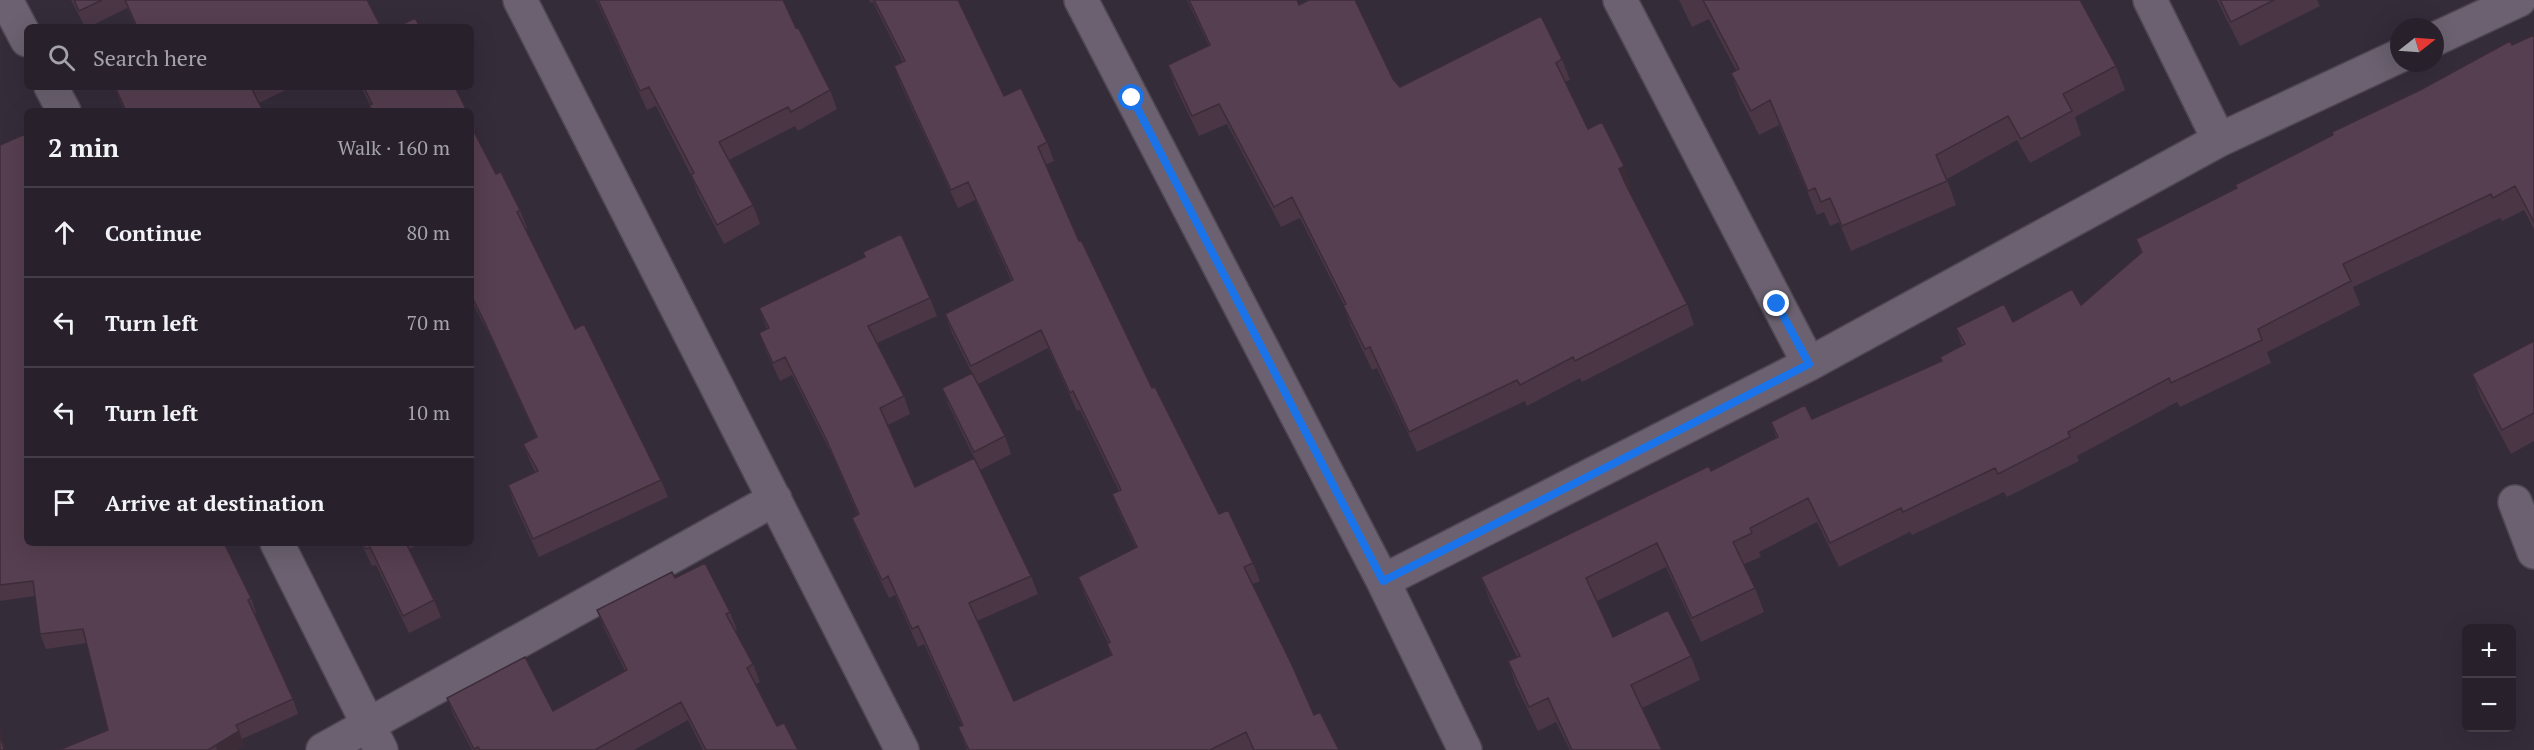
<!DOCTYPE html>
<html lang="en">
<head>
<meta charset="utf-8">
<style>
	body { margin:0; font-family:"PT Serif",serif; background:#302934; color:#f1f3f6 }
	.controls { position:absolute; right:18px; bottom:18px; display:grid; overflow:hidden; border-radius:9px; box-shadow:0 6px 24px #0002 }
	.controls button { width:54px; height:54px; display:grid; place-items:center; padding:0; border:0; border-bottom:2px solid #443e48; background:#28212c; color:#f1f3f6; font:30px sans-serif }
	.compass { position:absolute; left:2390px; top:18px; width:54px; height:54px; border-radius:50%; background:#28212c; box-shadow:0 6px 24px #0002; rotate:73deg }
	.stop { position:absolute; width:18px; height:18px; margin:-14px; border:4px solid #1a73e8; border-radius:50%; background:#fff }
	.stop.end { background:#1a73e8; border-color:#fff; box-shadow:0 2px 6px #0008 }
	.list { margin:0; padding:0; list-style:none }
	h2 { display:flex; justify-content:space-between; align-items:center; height:78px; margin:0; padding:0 24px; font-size:26px }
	h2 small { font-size:20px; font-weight:400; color:#a5a3a9 }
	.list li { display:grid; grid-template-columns:39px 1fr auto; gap:18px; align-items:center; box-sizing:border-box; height:90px; padding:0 24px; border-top:2px solid #443e48 }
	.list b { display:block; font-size:22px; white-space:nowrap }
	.list em { font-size:20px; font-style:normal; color:#a5a3a9 }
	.icon { flex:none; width:33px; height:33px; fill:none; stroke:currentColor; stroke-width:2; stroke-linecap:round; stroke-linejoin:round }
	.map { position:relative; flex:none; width:2534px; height:750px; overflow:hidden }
	.search { position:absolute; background:#28212c; box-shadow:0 6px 24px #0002; left:24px; top:24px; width:450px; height:66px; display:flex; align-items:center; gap:15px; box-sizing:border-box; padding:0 21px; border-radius:9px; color:#a5a3a9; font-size:22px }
	.panel { position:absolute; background:#28212c; box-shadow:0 6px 24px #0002; left:24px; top:108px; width:450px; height:438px; border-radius:9px }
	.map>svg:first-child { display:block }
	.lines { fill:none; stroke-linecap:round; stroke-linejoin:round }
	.minor-casing { stroke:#4f4753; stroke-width:36 }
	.minor { stroke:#6b6170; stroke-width:33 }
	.wall { fill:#4a3645 }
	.shaded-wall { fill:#3c2c38 }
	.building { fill:#563f50; stroke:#3c2c38; stroke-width:1.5 }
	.route { stroke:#1a73e8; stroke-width:8 }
</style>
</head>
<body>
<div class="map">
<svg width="2534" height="750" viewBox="0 0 2534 750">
	<rect width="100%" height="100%" fill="#352c3a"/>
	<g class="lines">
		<defs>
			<path id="minor" d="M6,0L27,40
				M520,0L902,750
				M1081,0L1383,581L1465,750
				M1620,0L1809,364
				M2150,0L2219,140
				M2435,39L2519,0
				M51,87L64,111
				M2515,502L2534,552
				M277,543L381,750
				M1383,581L1809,364L2219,140L2399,56
				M323,750L775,499"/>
		</defs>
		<use href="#minor" class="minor-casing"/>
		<use href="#minor" class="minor"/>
	</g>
	<path class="wall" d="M71,0H367L381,27H136L127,8L89,27H85Z
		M596,0H783L796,28L830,90L837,109L798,131L795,126L729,160L753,205L760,224L724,244L698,194L691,175L656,106L647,110L606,21Z
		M869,0H958L1004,96L1047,142L1054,161L1045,165L1079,241L1152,388L1219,514L1253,563L1260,581L1253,584L1314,715L1339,750H967L958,727L962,726L924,644L918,647L895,595L889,598L859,536L852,518L858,515L833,457L792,375L780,381L766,351L759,333L767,329L759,308L930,298L937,316L877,343L904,396L910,414L888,425L915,487L1031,576L1038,594L977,621L1014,701L1111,656L1107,644L1108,643L1085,595L1078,577L1136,548L1119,512L1112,494L1119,491L1080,410L1077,411L1048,348L978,384L1005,436L1011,454L980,470L949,406L942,388L972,373L952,333L945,314L1011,280L975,200L958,208L901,85L894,66L903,62L873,2L870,3Z
		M1187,0H1297L1299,5L1393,79L1400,87L1562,59L1570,80L1565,82L1588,129L1631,187L1628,189L1687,304L1694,325L1582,382L1580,378L1527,406L1525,401L1417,452L1377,368L1372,370L1351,326L1343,305H1344L1300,218L1281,227L1227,124L1199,136L1175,86L1168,65L1209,46Z
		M1679,0H2080L2116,66L2125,90L2075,117L2081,135L2030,163L2017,140L1947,179L1956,205L1851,251L1839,222L1830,226L1824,212L1817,215L1779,125L1759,135L1740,97L1731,73L1736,70L1709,19L1692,27Z
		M2217,0H2317L2320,6L2240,46Z
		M2534,35V229L2524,210L2502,221L2500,218L2353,287L2360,305L2267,352L2271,363L2180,407L2177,402L2077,456L2079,461L2007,497L2004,492L1912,535L1910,532L1839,567L1817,522L1759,552L1761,557L1744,564L1755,588L1764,612L1701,642L1666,567L1597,601L1613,637L1691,656L1700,680L1642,708L1662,750H1570L1556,722L1538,731L1516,685L1508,661L1517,657L1490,601L1481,577L1711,471L1776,437L1771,422L1812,419L1941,361L1940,357L1962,345L1956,328L2013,322L2081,305L2141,253L2136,239L2237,189L2512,45Z
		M114,87H292L259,103L263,111H124Z
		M361,87H455L467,111H371L369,105H370Z
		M471,121L475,132H474L496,174L520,210L527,228H525L575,329L661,480L668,497L539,557L514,503L508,485L535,472L530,461L523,444L536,437L491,338L471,300Z
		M0,145L27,543L251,598L256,613H254L293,699L298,714L242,739L244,745L237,750H59L108,730L87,643L46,649L40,634L35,596L0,601Z
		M2534,341V441L2511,454L2481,398L2472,374Z
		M361,543H421L409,549L434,600L441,617L409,633L376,565L372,566Z
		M675,578L730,612L737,630L735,631L753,664L760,682L756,684L777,726L798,750H703L688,720L634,750H472L454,716L447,698L553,711L625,671L604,628L597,610Z"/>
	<path class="shaded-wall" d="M1624,166L1631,187L1627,190L1619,169Z
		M0,728L6,750H4L0,733Z
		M239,731L244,745L237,750H217L216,746Z"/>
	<path class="building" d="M74,0H102L79,11Z
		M125,0H367L381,27H137Z
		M598,0H783L796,28L798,27L830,90L791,112L788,107L719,142L753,205L717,225L691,175L694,173L649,87L640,91Z
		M874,0H958L1004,96L1021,88L1047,142L1038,147L1079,241L1081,240L1152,388L1155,387L1219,514L1228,510L1253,563L1244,567L1292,665L1314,715L1320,712L1339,750H1254L1246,732L1210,750H969L958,727L963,725L918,626L912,629L888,576L882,580L852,518L859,514L826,439L785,357L773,363L759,333L769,328L759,308L865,257L863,252L901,234L930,298L868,326L904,396L880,408L915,487L974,458L1031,576L969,603L1014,701L1112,655L1107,644L1110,642L1078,577L1137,547L1112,494L1121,490L1073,391L1070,393L1041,330L971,366L945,314L1013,280L968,182L951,190L894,66L905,61Z
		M1189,0H1297L1299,5L1309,0H1355L1393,79L1400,87L1541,16L1562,59L1556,63L1588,129L1602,122L1624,166L1619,169L1626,185L1687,304L1575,361L1573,357L1520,385L1517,380L1409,432L1370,347L1365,349L1343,305L1346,304L1292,197L1274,207L1219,104L1192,116L1168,65L1210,45Z
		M1703,0H2080L2116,66L2063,94L2072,111L2021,139L2008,116L1936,155L1947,181L1842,226L1830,198L1821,202L1815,188L1808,191L1770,100L1751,111L1731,73L1739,69Z
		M2220,0H2274L2231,22Z
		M415,18L420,27H397Z
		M2534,35V222L2515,186L2493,198L2491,194L2343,264L2351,281L2258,329L2262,340L2171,383L2169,378L2068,432L2070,437L1998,474L1995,468L1903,512L1901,508L1830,543L1808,498L1750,528L1752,533L1733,542L1755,588L1692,618L1657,543L1586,578L1613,637L1668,610L1691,656L1631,685L1662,750H1572L1548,698L1529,707L1508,661L1520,656L1481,577L1709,466L1711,471L1778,437L1771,422L1805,405L1812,419L1942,361L1940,357L1965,344L1956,328L2004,304L2013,322L2072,289L2081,305L2142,252L2136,239L2237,188L2235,185L2333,135L2332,132L2420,90L2510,41L2512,45Z
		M115,87H251L263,111H126Z
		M364,87H455L467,111H372L369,105L372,104Z
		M471,126L496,174L501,172L520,210L517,212L575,329L584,324L661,480L533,539L508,485L538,471L523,444L537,437L484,321L471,295Z
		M25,134L27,139V543H224L251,598L248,600L293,699L236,725L239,731L208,750H59L108,730L83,629L40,634L33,581L0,585V145Z
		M2534,341V413L2502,430L2472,374Z
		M972,373L1005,436L974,452L942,388Z
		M363,543H406L434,600L403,616L370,547L366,549Z
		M705,563L730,612L726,614L753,664L747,668L777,726L784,723L798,750H706L681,702L595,750H480L478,747L474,749L447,698L525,657L553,711L627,670L597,610L672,572L675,578Z
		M0,733L4,750H0Z"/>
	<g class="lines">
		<path class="route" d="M1132,98L1383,581L1809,364L1777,304"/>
	</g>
</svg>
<div class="controls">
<button>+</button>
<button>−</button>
</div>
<svg class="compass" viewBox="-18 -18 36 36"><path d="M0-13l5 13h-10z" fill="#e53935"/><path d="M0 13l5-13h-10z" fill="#a5a3a9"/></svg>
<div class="stop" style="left:1132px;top:98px"></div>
<div class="stop end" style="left:1777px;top:304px"></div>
<div class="search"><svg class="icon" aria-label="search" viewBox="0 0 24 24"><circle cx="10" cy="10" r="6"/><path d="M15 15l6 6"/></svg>Search here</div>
<section class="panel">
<h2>2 min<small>Walk · 160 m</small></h2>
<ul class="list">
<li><svg class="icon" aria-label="ahead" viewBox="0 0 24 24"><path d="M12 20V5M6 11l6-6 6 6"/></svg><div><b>Continue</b></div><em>80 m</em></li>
<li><svg class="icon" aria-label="left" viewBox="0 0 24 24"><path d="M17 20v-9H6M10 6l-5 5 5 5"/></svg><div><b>Turn left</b></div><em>70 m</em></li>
<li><svg class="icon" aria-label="left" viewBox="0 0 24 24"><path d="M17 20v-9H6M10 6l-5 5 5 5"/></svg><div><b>Turn left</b></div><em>10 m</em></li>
<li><svg class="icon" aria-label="arrive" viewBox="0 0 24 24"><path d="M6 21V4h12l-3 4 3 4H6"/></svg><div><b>Arrive at destination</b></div></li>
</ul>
</section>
</div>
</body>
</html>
